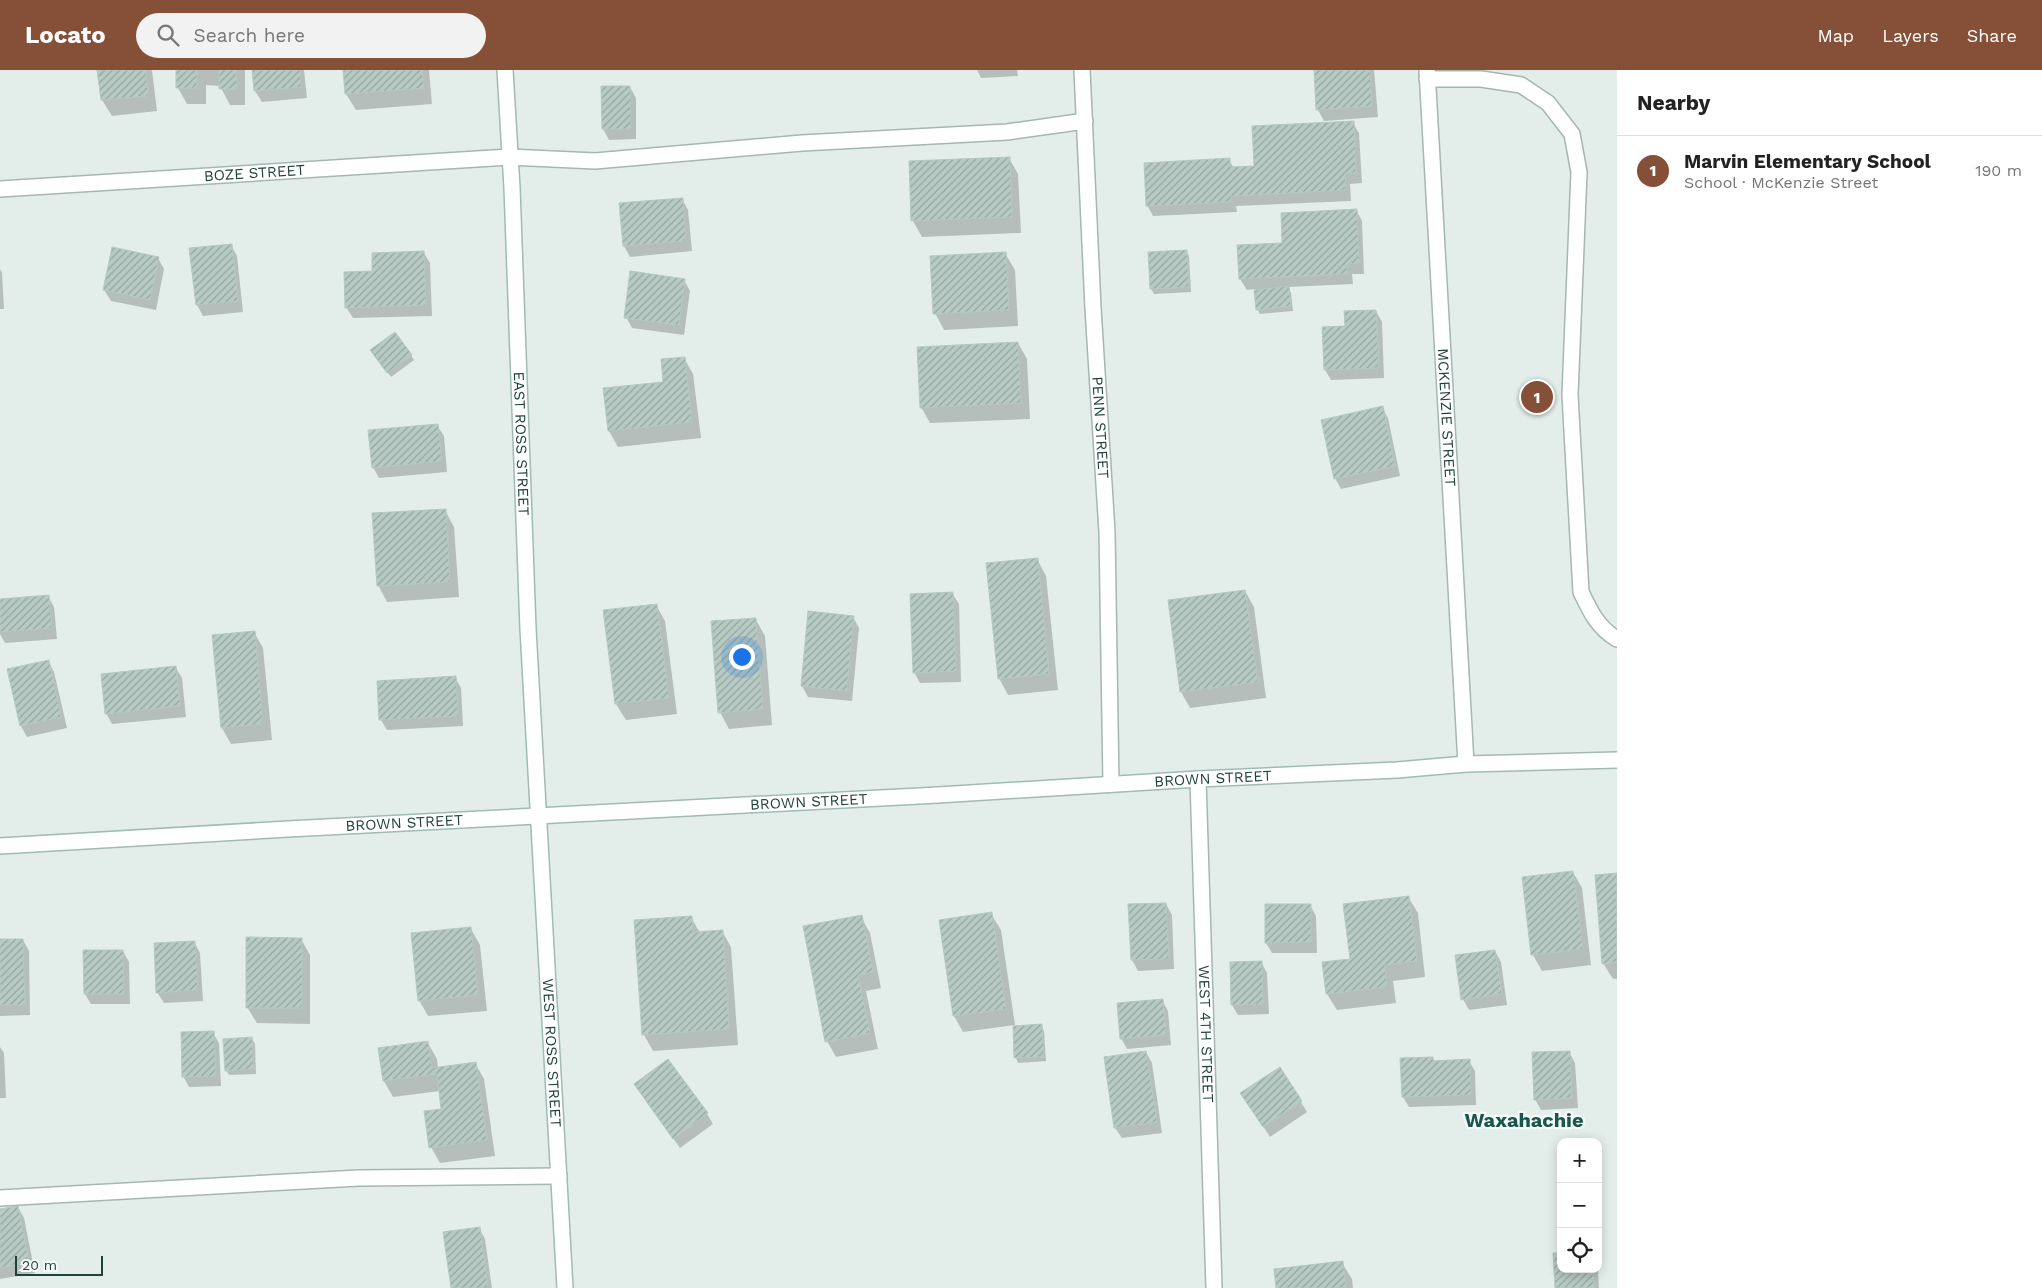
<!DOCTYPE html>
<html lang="en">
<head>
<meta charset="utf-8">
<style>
	body { margin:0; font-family:"Work Sans",sans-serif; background:#f2f2f2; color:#222 }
	.controls { position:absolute; right:15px; bottom:15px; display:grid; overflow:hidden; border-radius:10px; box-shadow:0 2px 12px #0003 }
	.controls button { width:45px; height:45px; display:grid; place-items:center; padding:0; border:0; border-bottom:1px solid #e0e0e0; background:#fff; color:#222; font:25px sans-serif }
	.scale { position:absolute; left:15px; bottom:12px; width:88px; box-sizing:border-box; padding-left:5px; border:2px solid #21423c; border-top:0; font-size:14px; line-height:18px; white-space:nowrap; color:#21423c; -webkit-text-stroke:4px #f4faf8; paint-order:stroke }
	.you { position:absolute; left:741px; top:586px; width:18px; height:18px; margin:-12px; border:4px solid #fff; border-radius:50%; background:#1a73e8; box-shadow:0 0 0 8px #1a73e833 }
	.badge { display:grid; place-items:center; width:32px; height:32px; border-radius:50%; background:#855037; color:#fff; font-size:16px; font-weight:700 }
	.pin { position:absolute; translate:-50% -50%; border:2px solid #fff; box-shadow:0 1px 5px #0006 }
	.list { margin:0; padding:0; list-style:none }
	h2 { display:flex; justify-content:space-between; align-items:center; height:65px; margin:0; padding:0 20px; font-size:21px }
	h2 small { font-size:16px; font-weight:400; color:#767676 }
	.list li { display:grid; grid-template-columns:32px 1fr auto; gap:15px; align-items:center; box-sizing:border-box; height:70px; padding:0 20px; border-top:1px solid #e0e0e0 }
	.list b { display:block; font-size:19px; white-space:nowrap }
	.list p { margin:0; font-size:16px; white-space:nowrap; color:#767676 }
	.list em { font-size:16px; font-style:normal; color:#767676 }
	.icon { flex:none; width:28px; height:28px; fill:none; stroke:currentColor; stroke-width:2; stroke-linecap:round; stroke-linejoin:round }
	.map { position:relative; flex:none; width:1617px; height:1218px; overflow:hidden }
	header { display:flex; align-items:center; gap:30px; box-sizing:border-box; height:70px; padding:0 25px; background:#855037; color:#fff }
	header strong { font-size:24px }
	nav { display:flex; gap:28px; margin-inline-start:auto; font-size:18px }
	.search { width:350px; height:45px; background:#f2f2f2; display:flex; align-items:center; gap:12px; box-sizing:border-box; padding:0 18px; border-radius:28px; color:#767676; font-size:19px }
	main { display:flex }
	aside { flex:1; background:#fff }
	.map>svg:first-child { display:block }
	.shadow { fill:#0003 }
	.building { fill:url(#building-hatch); stroke:#b5c9c2 }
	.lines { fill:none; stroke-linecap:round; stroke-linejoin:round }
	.lane-casing { stroke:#a5b7b2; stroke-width:18 }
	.street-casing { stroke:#a5b7b2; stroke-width:18 }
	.secondary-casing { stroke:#a0bbb4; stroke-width:18 }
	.lane { stroke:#fff; stroke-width:15 }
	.street { stroke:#fff; stroke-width:15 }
	.secondary { stroke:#fff; stroke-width:15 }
	.labels { text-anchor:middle; stroke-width:4.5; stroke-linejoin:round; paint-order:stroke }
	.street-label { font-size:15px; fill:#21423c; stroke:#f4faf8 }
	.district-label { font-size:20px; font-weight:bold; fill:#1a564c; stroke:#f4faf8 }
</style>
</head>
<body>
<header>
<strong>Locato</strong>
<div class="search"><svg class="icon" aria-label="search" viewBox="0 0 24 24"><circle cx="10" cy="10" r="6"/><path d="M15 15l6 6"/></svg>Search here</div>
<nav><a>Map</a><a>Layers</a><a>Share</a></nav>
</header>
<main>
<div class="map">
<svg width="1617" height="1218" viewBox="0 0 1617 1218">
	<defs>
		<pattern id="building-hatch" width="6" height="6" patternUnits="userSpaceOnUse" patternTransform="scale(1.25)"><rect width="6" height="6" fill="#b8cac4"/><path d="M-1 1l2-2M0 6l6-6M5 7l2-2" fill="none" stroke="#95a6a0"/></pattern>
	</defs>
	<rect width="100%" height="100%" fill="#e3eeea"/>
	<path class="shadow" d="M99,0H152L157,41L112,46L102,30Z
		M177,0H245V35H230L220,16L206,15V34H187L178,18Z
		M253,0H304L307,28L262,32L255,21Z
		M344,0H429L432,34L356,40L346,24Z
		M977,0H1017L1018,6L981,8Z
		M1315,0H1374L1378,47L1324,51L1318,40Z
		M630,17L636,28V69L609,70L603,59Z
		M1353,53L1359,63L1362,113L1350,114L1351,131L1236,136L1237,142L1153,146L1147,135L1229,90L1234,98L1256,97Z
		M1009,88L1018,104L1021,163L922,167L913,151Z
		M682,129L688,140L692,181L630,187L624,176L620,134Z
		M1356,140L1362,151L1364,204H1352L1353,214L1288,217L1291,223L1293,241L1260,244L1258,240L1255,219L1247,220L1240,209L1284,175Z
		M231,175L237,186L243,242L203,246L197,235L191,179Z
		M1186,181L1189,186L1191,222L1154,224L1151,219Z
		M424,183L430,193L432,246L353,248L346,237Z
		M1005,183L1015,200L1018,256L944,260L935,243Z
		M158,188L164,199L156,240L111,231L104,220Z
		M0,199L2,203L4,239H0Z
		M684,210L690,221L684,265L632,258L626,247Z
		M1376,241L1382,252L1384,308L1331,310L1325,300L1346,258Z
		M1018,273L1027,289L1030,349L930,353L921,337Z
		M374,285H411L414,290L391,307Z
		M684,288L693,304L701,368L618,377L609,361L604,320L665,313Z
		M1382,338L1388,348L1400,406L1341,419L1335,408Z
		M437,355L444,366L447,402L379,408L373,397Z
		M445,440L454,457L459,527L387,532L378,515Z
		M1037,489L1046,506L1058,620L1008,625L999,608Z
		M1245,521L1254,537L1266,628L1190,638L1181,622Z
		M952,523L959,534L961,612L920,613L914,602Z
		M48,526L54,537L57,569L5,573L0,564V530Z
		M656,535L665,551L677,644L626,650L616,634Z
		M809,542L853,547L859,558L852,631L808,627L802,616Z
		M756,550L765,566L772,655L729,659L720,642Z
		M254,562L263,578L272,670L231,674L222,658Z
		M48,591L54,602L67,658L27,667L21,656L9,600Z
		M176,598L182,608L186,647L112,654L106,643Z
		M455,607L461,618L463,656L387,660L381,650Z
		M1573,802L1582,818L1591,895L1542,901L1533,885Z
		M1617,804V909H1613L1603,893Z
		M1408,827L1418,843L1425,907L1393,911L1396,933L1337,940L1327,924L1351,890Z
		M1166,834L1172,845L1174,899L1138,901L1132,890Z
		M1310,835L1316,846L1317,883H1272L1266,873Z
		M991,844L1001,860L1015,955L963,962L954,946Z
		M691,847L700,863L722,861L731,877L738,975L653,981L644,965Z
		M861,847L870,863L881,918L866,921L878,979L836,987L827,971Z
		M471,859L480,875L487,941L428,946L419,930Z
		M301,869L310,885V954L257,953L247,937Z
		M23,870L29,881L30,945L0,946V871Z
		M194,872L200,883L203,931L164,933L157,922Z
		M123,881L129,892L130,934H91L85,924Z
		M1495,881L1501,892L1507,935L1469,940L1463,929Z
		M1261,892L1267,903L1269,944L1238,945L1232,935Z
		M1162,930L1168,941L1171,975L1127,979L1121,968Z
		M1041,956L1044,961L1046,991L1018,993L1016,988L1014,957Z
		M213,963L219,973L221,1016L189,1017L183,1006Z
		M252,969L255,974L256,1004L229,1005L226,1000Z
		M428,973L437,989L438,998L475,993L484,1009L495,1086L440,1093L431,1077L443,1040L440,1021L393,1027L384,1011Z
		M0,977L4,983L6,1028H0Z
		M1146,982L1152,993L1162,1063L1122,1068L1115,1058Z
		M1569,982L1575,993L1578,1038L1541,1040L1535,1029Z
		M1433,988L1435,992L1469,991L1475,1001L1476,1035L1409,1037L1403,1027Z
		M1280,998L1307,1042L1270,1067L1248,1033Z
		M635,1015L707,1044L713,1054L680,1078Z
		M18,1137L24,1148L35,1203L0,1209V1140Z
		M479,1158L485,1169L492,1218H452L444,1163Z
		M1554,1185L1561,1199H1598L1599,1218H1556Z
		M1342,1193L1352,1209L1353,1218H1277L1275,1200Z"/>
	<path class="building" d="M97,0H146L148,26L101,30Z
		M176,0H197V18H176Z
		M219,0H236L237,19H219Z
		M252,0H300L301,17L254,21Z
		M343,0H422L424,18L345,24Z
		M1314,0H1370L1372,36L1316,40Z
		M601,16H630L631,59H602Z
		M1354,51L1356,103H1345L1346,120L1231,126L1232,132L1146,136L1144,93L1230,88V97L1254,96L1252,56Z
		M1010,87L1012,147L911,151L909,91Z
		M683,128L686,171L623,176L619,133Z
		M1357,139L1359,193L1347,194V204L1239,209L1237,175L1282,173L1281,143Z
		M232,174L238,231L196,235L189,178Z
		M112,177L159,187L150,230L103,220Z
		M1187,180L1189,217L1150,219L1148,182Z
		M424,181L426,235L345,238L344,202L372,201V183Z
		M1006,182L1009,240L933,244L930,186Z
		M630,201L685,209L679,255L624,248Z
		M1289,216L1291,236L1256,240L1254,220Z
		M1376,240L1379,298L1324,300L1322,257L1345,256L1344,241Z
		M395,262L412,285L387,303L370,280Z
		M1018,272L1021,333L920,338L917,277Z
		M685,287L692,352L608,361L603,318L663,312L661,289Z
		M1383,336L1395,396L1334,409L1321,350Z
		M438,354L442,391L372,398L368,360Z
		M446,439L450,512L377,516L372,443Z
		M1038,488L1049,604L998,609L986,493Z
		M1245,520L1258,612L1180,622L1168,530Z
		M953,522L956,601L913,603L910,524Z
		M49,525L52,558L0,562V529Z
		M657,534L669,628L615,634L603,540Z
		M808,541L854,546L847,621L801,616Z
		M756,548L763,639L718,643L711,551Z
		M255,561L263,654L221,658L212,565Z
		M49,590L61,647L20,656L7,599Z
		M176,596L180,636L105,644L101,604Z
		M456,606L458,646L379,650L377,611Z
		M1573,801L1583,879L1531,885L1522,807Z
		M1617,803V892L1602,894L1595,805Z
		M1409,826L1417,891L1385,895L1387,917L1326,924L1322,892L1350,889L1343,834Z
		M1166,833L1169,889L1131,890L1128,834Z
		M1265,834H1311V872L1265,873Z
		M992,842L1006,939L953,946L939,850Z
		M862,845L873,902L858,905L870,963L825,972L803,856Z
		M692,846L693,862L723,860L729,959L642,965L634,850Z
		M471,857L478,925L418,931L411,863Z
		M246,867L302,868V938H246Z
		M0,869H23L25,935H0Z
		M195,871L198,920L156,923L154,873Z
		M83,880H123L124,924H84Z
		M1495,880L1502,924L1461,930L1455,885Z
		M1262,891L1263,934L1231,935L1230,892Z
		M1163,929L1166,965L1120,969L1117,933Z
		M1042,954L1044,987L1014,988L1013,956Z
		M214,961L216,1006L182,1007L181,962Z
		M252,967L254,999L225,1001L223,969Z
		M428,971L432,998L476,992L487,1070L429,1078L424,1041L441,1039L437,1004L383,1011L378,978Z
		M1146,981L1157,1052L1114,1058L1104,987Z
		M1570,981L1572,1028L1534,1030L1532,982Z
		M1433,987V991L1470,989L1471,1025L1402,1027L1400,988Z
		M668,989L708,1043L673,1069L634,1014Z
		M1280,997L1302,1031L1263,1057L1240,1023Z
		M18,1136L29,1192L0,1198V1139Z
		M480,1157L488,1218H451L443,1162Z
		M1553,1183H1561V1199H1593L1594,1218H1555Z
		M1343,1191L1346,1218H1276L1274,1199Z"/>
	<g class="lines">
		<defs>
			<path id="lane" d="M1427,9H1481L1521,15L1548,33L1572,64L1579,102L1570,325L1581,522C1590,541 1598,558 1617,569
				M509,87L595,91L802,73L1007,62L1085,51
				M0,1128L359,1108L559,1106"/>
			<g id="street">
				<path id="s1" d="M1082,0L1093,238L1107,462L1111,714"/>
				<path id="s2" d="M1427,0L1466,694"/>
				<path id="s3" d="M0,119L509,87"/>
				<path id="s4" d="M1198,709L1214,1218"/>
			</g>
			<g id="secondary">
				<path id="s5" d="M505,0L512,118L528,559L565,1218"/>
				<path id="s6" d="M0,776L288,759L938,725L1198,709L1397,700L1466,694L1617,690"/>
			</g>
		</defs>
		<use href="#lane" class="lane-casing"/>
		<use href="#street" class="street-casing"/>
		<use href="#secondary" class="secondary-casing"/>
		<use href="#lane" class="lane"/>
		<use href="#street" class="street"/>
		<use href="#secondary" class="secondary"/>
	</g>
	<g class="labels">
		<g class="street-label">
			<text dy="5" stroke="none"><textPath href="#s3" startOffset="255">BOZE STREET</textPath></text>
			<text dy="5" stroke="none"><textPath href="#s2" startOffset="348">MCKENZIE STREET</textPath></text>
			<text dy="5" stroke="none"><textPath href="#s1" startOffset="358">PENN STREET</textPath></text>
			<text dy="5" stroke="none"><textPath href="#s5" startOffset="374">EAST ROSS STREET</textPath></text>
			<text dy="5" stroke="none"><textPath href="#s6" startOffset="1215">BROWN STREET</textPath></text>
			<text dy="5" stroke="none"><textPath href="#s6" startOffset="810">BROWN STREET</textPath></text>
			<text dy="5" stroke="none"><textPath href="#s6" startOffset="405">BROWN STREET</textPath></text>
			<text dy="5" stroke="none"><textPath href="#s4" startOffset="255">WEST 4TH STREET</textPath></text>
			<text dy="5" stroke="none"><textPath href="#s5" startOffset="984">WEST ROSS STREET</textPath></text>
		</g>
		<g class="district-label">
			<text x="1524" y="1057">Waxahachie</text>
		</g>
	</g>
</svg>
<div class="controls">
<button>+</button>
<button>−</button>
<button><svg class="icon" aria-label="locate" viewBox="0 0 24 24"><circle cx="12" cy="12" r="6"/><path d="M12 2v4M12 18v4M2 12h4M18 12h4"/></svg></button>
</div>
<div class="scale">20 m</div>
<div class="you"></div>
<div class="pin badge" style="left:1537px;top:327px">1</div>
</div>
<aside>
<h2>Nearby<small></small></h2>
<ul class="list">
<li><span class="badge">1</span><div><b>Marvin Elementary School</b><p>School · McKenzie Street</p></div><em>190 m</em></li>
</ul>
</aside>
</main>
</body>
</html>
